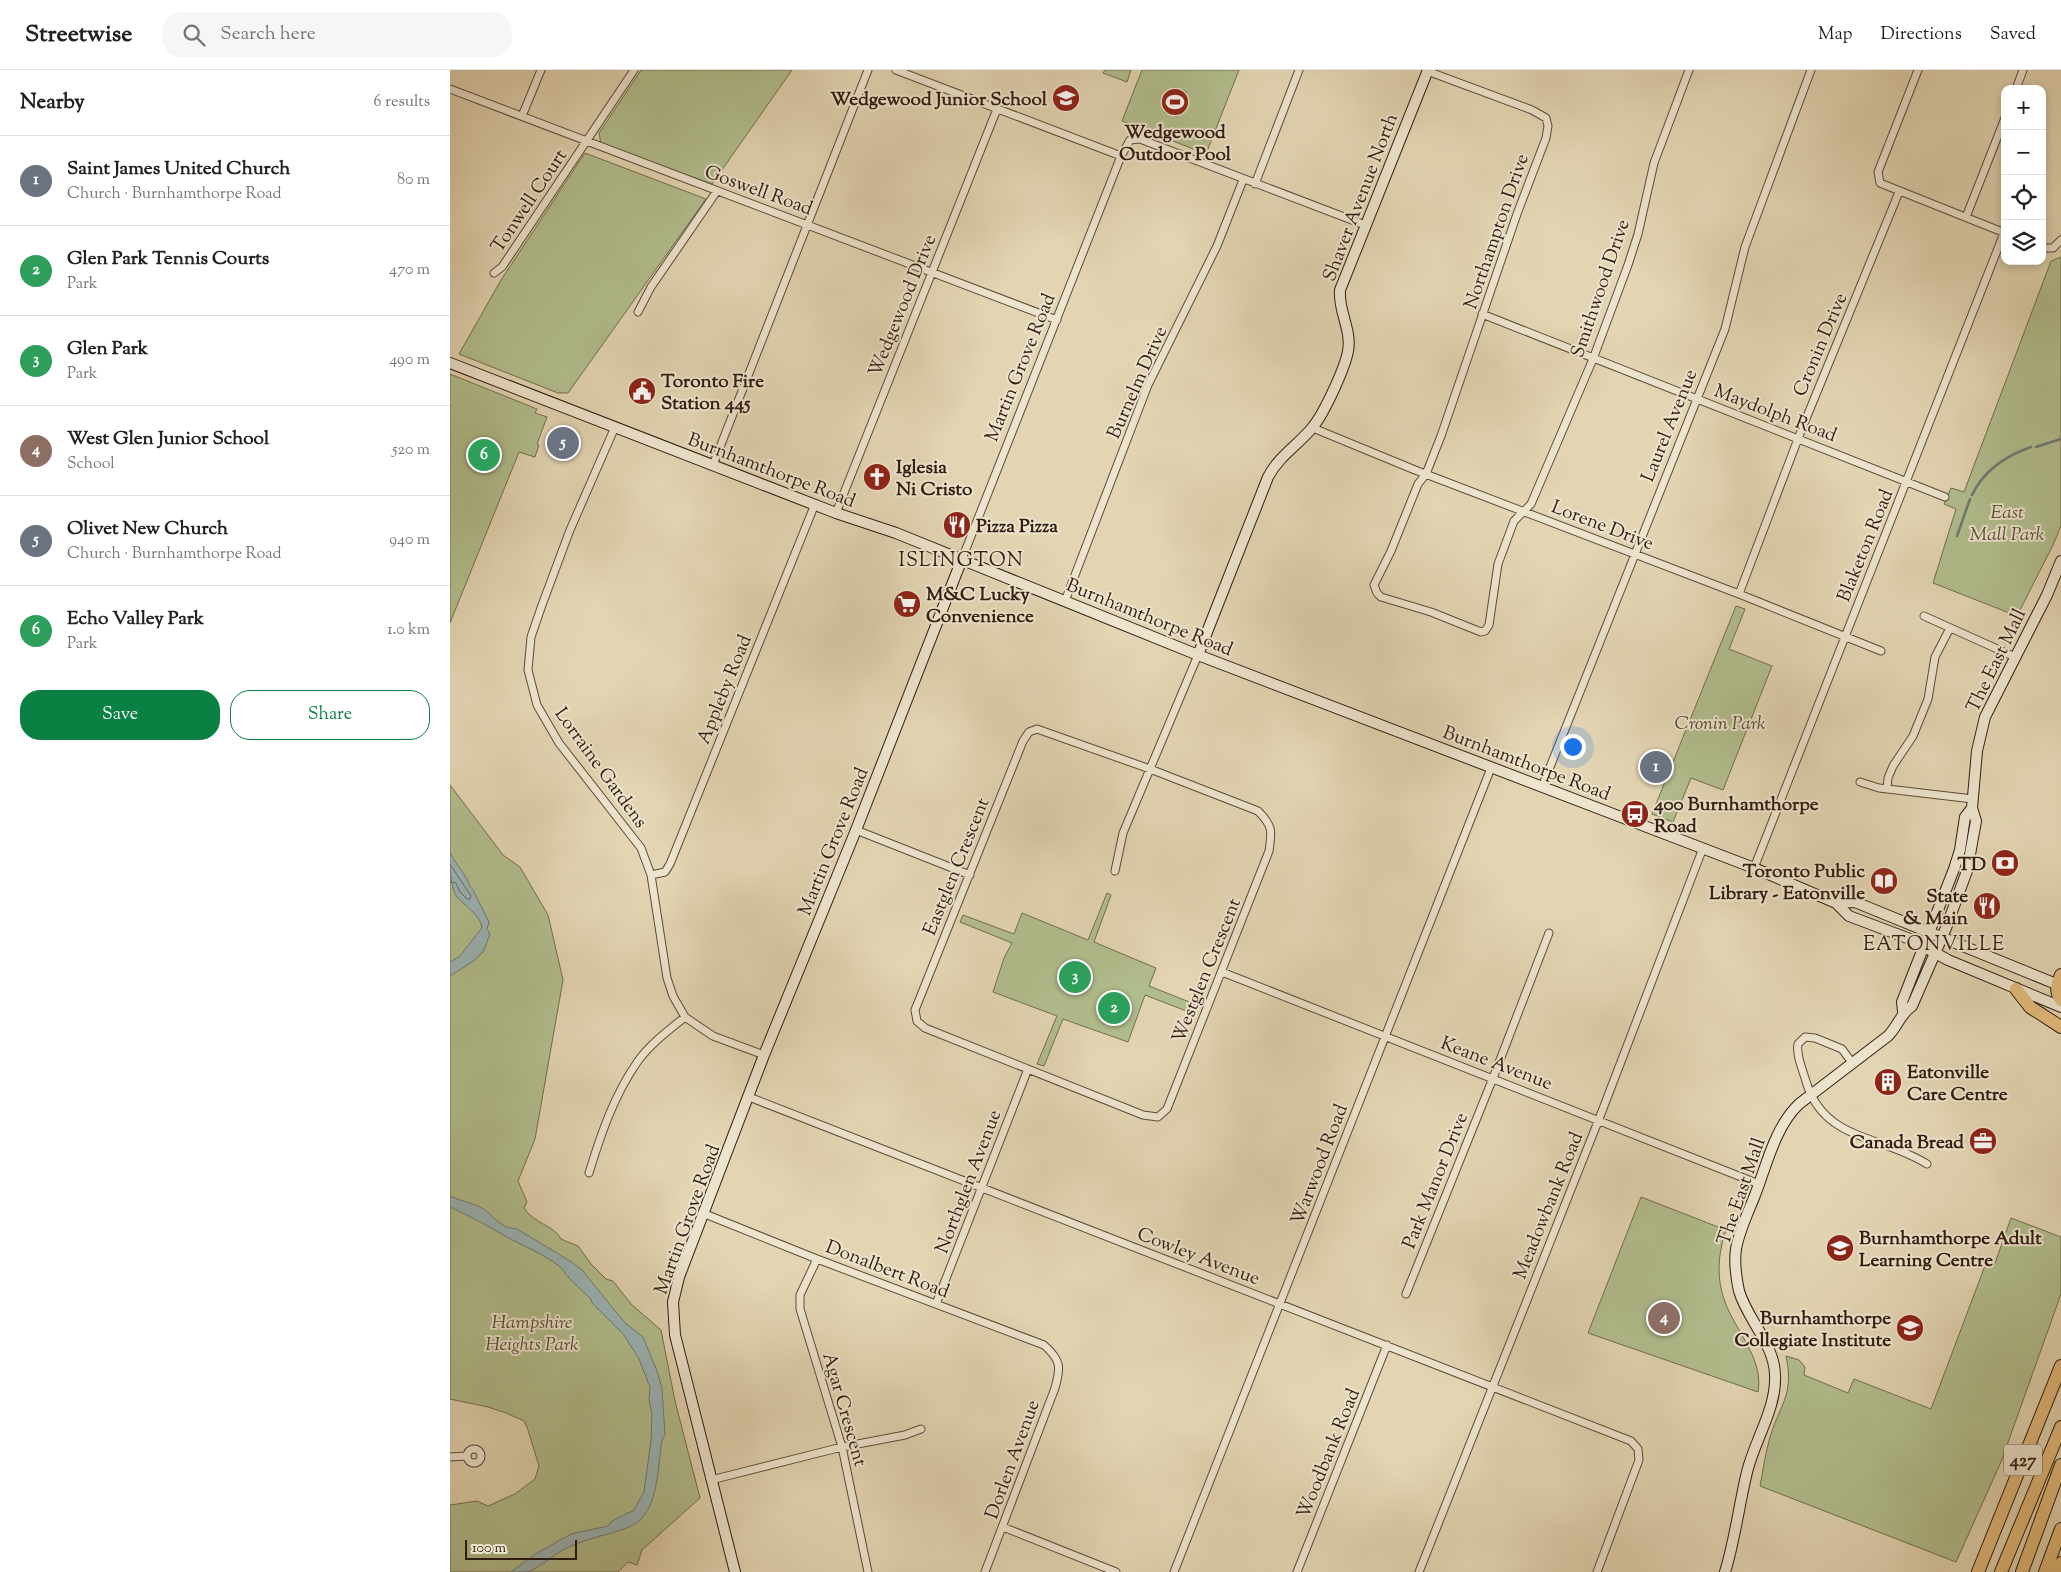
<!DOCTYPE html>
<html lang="en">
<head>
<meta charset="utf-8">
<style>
	body { margin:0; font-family:"Sorts Mill Goudy",serif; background:#f6f6f6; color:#202124 }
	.controls { position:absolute; right:15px; top:15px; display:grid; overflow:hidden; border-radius:10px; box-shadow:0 2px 8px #0003 }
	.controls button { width:45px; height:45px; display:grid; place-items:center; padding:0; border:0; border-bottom:1px solid #e0e0e0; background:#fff; color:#202124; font:25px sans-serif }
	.scale { position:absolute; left:15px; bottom:12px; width:112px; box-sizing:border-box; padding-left:5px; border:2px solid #311d10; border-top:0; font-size:14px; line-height:18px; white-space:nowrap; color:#311d10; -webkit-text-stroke:4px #ede4ce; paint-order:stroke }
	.you { position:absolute; left:1122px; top:676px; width:18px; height:18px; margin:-12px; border:4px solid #fff; border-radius:50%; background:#1a73e8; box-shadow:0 0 0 8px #1a73e833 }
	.badge { display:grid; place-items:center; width:32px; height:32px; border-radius:50%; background:#0b8043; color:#fff; font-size:16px; font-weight:700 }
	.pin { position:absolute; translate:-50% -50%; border:2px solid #fff; box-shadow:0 1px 5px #0006 }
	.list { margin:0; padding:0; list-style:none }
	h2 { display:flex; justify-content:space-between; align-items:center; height:65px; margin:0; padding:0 20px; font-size:21px }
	h2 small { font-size:16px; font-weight:400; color:#757577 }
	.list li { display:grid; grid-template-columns:32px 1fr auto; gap:15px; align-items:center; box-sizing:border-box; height:90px; padding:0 20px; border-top:1px solid #e0e0e0 }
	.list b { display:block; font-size:19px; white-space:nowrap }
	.list p { margin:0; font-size:16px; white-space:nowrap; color:#757577 }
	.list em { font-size:16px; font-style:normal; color:#757577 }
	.actions { display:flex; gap:10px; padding:15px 20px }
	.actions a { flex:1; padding:11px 0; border:1px solid #0b8043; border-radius:20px; text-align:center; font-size:18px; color:#0b8043 }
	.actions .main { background:#0b8043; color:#fff }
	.icon { flex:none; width:28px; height:28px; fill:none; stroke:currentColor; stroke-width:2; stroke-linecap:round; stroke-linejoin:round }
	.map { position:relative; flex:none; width:1611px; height:1502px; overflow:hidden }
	header { display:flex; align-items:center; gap:30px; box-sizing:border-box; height:70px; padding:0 25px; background:#fff; border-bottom:1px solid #e0e0e0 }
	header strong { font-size:24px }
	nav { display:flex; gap:28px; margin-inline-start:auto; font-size:18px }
	.search { width:350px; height:45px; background:#f6f6f6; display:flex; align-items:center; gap:12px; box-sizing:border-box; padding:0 18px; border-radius:20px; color:#757577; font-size:19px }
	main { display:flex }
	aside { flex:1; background:#fff }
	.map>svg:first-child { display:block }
	.green { fill:#b2be8e; stroke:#726e4f }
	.water { fill:#9ab6b8; stroke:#707975 }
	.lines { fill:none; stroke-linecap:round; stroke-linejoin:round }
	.shore { stroke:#666a64; stroke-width:1 }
	.stream { stroke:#707975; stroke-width:2.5 }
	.street-casing { stroke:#5e4b39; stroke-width:9 }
	.secondary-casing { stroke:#311d10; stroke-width:12 }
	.highway-casing { stroke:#311d10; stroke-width:14 }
	.street { stroke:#ede4ce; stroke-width:7 }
	.secondary { stroke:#ede4ce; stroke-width:10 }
	.highway { stroke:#e2ba7a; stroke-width:12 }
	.labels { text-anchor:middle; stroke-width:4; stroke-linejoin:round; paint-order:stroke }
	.shield { fill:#ede4ce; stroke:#695949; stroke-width:1 }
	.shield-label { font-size:18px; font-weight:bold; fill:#311d10 }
	.poi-label { font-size:19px; font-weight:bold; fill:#311d10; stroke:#ede4ce; text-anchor:start }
	.street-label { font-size:19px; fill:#311d10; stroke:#ede4ce }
	.park-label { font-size:19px; font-style:italic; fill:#584d36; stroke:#ede4ce }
	.neighbourhood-label { font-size:20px; letter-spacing:1px; fill:#311d10; stroke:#ede4ce }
</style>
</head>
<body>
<header>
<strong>Streetwise</strong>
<div class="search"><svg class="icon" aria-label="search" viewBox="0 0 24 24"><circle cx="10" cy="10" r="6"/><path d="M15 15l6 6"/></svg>Search here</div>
<nav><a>Map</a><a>Directions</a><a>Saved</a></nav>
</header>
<main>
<aside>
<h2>Nearby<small>6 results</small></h2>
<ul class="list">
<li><span class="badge" style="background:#6b7280">1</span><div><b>Saint James United Church</b><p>Church · Burnhamthorpe Road</p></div><em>80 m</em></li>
<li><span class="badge" style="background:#2e9e5b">2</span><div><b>Glen Park Tennis Courts</b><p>Park</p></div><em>470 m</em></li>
<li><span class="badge" style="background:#2e9e5b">3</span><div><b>Glen Park</b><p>Park</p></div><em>490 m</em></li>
<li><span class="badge" style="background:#8d6e63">4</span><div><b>West Glen Junior School</b><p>School</p></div><em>520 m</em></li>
<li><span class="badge" style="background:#6b7280">5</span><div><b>Olivet New Church</b><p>Church · Burnhamthorpe Road</p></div><em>940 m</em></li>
<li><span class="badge" style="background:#2e9e5b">6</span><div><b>Echo Valley Park</b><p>Park</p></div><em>1.0 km</em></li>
</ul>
<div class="actions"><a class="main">Save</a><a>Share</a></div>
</aside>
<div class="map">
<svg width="1611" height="1502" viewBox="0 0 1611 1502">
	<rect width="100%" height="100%" fill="#e3d5b3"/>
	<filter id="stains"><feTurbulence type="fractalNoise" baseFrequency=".004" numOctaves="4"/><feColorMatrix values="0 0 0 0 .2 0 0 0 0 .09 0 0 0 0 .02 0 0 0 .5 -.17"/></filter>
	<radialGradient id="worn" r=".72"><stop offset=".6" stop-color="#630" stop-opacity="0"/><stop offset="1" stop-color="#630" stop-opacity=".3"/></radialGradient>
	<path class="green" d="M191,0H342L262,114L151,74L149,63Z
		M655,0H681L677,12L653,3Z
		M692,0H789L756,84L672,51Z
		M135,83L256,129L118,323H108L9,284L51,210Z
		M1611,187V456L1603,475L1567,546L1483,513L1506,439L1494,434L1501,418L1514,422L1601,191Z
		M0,304L87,339L85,343L97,347L87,374L89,375L85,387L69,382L0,553Z
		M1286,536L1295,539L1279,579L1322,596L1273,720L1241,708L1223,752L1202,744Z
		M0,715L53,785L70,797L98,845L113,910L85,1069L68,1111L77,1132L74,1138C84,1154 104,1155 111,1169L128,1176L141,1194L156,1209L163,1211L181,1234L211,1260L225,1331L250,1428L192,1480L187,1495L178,1492L168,1502H0V1435L27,1431L38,1436L65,1424L85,1409L89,1396L77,1357L74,1351L56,1343L38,1337L0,1329Z
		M657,823L661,825L644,872L706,898L699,916L747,935L744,944L695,925L678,972L613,949L594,996L587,994L607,946L543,922L554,888L562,873L510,852L513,845L564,864L572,843L638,870Z
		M1191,1127L1276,1160C1268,1184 1266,1207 1275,1232C1286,1262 1314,1289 1308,1322L1138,1263Z
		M1561,1148L1611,1167V1224L1551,1392L1506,1492L1310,1416C1313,1401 1315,1385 1319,1371C1328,1336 1345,1327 1336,1286L1349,1290L1355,1297L1354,1305L1398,1323L1404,1309L1481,1339L1536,1193L1544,1196Z"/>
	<path class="water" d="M724,17L737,22L727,47L714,42Z
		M0,782C4,791 10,798 15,806C19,811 18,815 23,820L39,852L37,859L40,864L33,882L25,890L0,906V892L9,887L32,858C30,843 13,836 5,824C0,812 0,796 0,782Z
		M0,1126C10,1131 20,1132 30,1137C44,1144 47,1158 67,1159L120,1191L132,1200L175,1253L193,1267L207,1301L212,1318L215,1365L212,1370C207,1398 210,1446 177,1458C158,1465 138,1468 119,1477C105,1483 94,1495 80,1501C75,1502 67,1502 61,1502L84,1485L121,1464L158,1456L162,1451L184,1440L194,1422L201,1370L202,1344L199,1330L200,1317L189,1289L174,1265L142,1233L141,1229C133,1222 126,1215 119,1208C115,1204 113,1199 109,1196C92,1183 73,1176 55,1166C37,1155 19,1146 0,1137Z"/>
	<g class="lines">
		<path class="shore" d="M0,794C7,805 14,815 21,826L20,829H17L10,822L6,813L0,812"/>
		<path class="stream" d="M1586,377L1611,369
			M1522,425C1534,400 1555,386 1581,377
			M1507,466L1520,429"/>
		<defs>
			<path id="street" d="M446,0L671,86
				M1468,0L1428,102L1430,113L1555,163
				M977,1L1082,40L1096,48L1098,56L1096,68L1067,144L991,366L976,404L968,414L941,481L924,515L927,523L931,527L981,542L1031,562L1035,561L1039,555L1048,494L1064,451L1081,434L1143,289L1178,195L1188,164L1204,93L1239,0
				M0,19L607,250
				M1566,19L1573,0
				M72,46L91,0
				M805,114L849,0
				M1516,147L1555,48
				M1592,178H1603L1611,170
				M44,203L52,197L184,0
				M188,242L201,217L267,121
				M1032,244L1495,427
				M165,357L120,460L92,535L81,567L78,600L87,635L109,673L191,778L201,805L217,908L223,926L235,947L263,966L314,985
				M863,358L965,400L1289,524L1431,581
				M263,395L418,0
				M386,443L547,39
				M512,489L671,86L680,70L690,69L915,155
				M1289,524L1351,361L1449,122
				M615,531L698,315L767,176L793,110
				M1474,546L1565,587
				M587,659L700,699L808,741C823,756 822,761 819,781L717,1039L708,1047L693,1045L475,958L467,951L465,940L573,671L579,662Z
				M1410,712L1429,718L1523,729
				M1092,717L1275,259L1295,177L1361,0
				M1437,718L1438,708L1443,696L1463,666L1478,629L1485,587L1500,558
				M406,760L520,805
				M1304,798L1554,163
				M665,801L673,763L748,585
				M201,805L215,802L220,794L365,434
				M772,902L1309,1114
				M1403,994L1392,979L1365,968L1355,967L1348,974C1346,985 1352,998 1355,1008C1372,1072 1430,1064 1477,1094
				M299,1027L1181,1371L1188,1379L1189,1390L1147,1502
				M139,1103C151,1064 164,1025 188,991C200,974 219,960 235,947
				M255,1144L367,1189L594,1275C611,1290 611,1297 605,1318L535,1502
				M367,1189L350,1225V1239L392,1377L418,1502
				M956,1224L1043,1008L1099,863
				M486,1234L578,999
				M17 1386a7 7 0 1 1 14 0a7 7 0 1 1-14 0Z
				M0,1387L17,1386
				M261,1410L392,1377L455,1365L471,1359
				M553,1457L666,1502
				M724,1502L1041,698
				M847,1502L937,1275
				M969,1502L1149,1049L1253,778"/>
			<path id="secondary" d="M0,293L386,443L446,463L748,585L1304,798L1386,833L1399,846L1460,869L1498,890L1611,937
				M748,585L818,407C829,386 848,375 862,358C874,344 895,298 898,281C902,260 888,241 890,220L978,0
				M1386,833L1405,832L1611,916
				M1453,942L1452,932L1504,799L1510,780L1515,747L1522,738
				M285,1502L225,1265L223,1232L229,1207L314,985L406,760L512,489
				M1275,1502C1285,1470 1289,1435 1297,1402C1305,1369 1327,1338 1325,1304C1324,1274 1297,1249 1289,1221C1286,1207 1284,1193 1286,1179C1289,1161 1298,1143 1305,1125C1317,1094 1325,1057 1349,1034L1438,966C1448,956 1450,944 1462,936L1496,858L1517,801L1526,751L1522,738L1527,681L1535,647L1597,525L1611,491"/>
			<path id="highway" d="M1611,905C1607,914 1605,922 1611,930
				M1566,919L1580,937L1611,957
				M1528,1502L1611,1296
				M1551,1502L1611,1357
				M1572,1502L1611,1395
				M1595,1502L1611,1459
				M1607,1502L1611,1493"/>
		</defs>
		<use href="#street" class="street-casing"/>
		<use href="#secondary" class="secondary-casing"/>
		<use href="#highway" class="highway-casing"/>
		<use href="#street" class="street"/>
		<use href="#secondary" class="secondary"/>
		<use href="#highway" class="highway"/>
	</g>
	<defs>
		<symbol id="school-disc" viewBox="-11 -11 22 22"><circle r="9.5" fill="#8f2418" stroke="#ede4ce"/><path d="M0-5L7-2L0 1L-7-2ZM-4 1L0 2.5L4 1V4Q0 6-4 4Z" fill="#fff"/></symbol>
		<symbol id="stadium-disc" viewBox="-11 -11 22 22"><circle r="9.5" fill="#8f2418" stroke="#ede4ce"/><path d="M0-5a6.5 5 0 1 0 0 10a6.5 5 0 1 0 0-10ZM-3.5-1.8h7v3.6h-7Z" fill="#fff"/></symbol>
		<symbol id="civic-disc" viewBox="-11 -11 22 22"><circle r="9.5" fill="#8f2418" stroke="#ede4ce"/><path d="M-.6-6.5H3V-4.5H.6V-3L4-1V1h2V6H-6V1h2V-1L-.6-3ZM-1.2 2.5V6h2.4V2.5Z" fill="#fff"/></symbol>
		<symbol id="church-disc" viewBox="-11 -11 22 22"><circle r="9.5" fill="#8f2418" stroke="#ede4ce"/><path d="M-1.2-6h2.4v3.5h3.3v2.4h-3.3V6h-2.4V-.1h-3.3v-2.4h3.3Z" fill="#fff"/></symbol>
		<symbol id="restaurant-disc" viewBox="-11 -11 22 22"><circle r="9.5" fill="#8f2418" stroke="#ede4ce"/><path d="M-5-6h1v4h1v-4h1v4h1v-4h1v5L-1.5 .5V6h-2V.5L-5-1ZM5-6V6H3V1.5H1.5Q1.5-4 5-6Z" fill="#fff"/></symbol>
		<symbol id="supermarket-disc" viewBox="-11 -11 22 22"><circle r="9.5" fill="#8f2418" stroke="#ede4ce"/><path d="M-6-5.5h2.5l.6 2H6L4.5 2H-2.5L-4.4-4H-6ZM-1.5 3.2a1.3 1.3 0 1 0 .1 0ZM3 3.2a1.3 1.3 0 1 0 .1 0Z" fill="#fff"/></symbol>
		<symbol id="bus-disc" viewBox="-11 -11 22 22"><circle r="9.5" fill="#8f2418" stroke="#ede4ce"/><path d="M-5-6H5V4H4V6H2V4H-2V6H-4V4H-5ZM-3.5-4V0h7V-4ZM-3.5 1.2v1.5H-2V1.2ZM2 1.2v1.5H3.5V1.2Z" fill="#fff"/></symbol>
		<symbol id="bank-disc" viewBox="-11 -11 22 22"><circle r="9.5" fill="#8f2418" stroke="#ede4ce"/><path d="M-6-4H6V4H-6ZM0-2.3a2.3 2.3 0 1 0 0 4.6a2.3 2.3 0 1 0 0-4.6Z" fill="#fff"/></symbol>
		<symbol id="library-disc" viewBox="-11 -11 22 22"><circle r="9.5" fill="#8f2418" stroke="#ede4ce"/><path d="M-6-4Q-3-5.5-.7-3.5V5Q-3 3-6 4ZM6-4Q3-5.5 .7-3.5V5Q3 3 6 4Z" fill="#fff"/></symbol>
		<symbol id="building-disc" viewBox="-11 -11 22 22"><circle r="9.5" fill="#8f2418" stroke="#ede4ce"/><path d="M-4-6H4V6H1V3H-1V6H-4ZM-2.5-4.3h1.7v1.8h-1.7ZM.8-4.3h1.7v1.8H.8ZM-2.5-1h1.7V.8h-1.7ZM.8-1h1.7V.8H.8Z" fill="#fff"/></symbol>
		<symbol id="office-disc" viewBox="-11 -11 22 22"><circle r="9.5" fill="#8f2418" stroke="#ede4ce"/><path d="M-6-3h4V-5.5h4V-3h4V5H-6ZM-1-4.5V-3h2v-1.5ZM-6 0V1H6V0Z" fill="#fff"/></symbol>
	</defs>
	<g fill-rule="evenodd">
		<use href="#school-disc" x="600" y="12" width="32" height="32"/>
		<use href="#stadium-disc" x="709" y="16" width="32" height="32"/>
		<use href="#civic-disc" x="176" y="305" width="32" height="32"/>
		<use href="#church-disc" x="411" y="391" width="32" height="32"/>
		<use href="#restaurant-disc" x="491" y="439" width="32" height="32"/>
		<use href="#supermarket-disc" x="441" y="518" width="32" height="32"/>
		<use href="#bus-disc" x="1169" y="728" width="32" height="32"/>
		<use href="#bank-disc" x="1539" y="777" width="32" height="32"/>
		<use href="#library-disc" x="1418" y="795" width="32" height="32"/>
		<use href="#restaurant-disc" x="1521" y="820" width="32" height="32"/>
		<use href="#building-disc" x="1422" y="996" width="32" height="32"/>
		<use href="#office-disc" x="1517" y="1055" width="32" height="32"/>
		<use href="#school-disc" x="1374" y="1162" width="32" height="32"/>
		<use href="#school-disc" x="1444" y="1242" width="32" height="32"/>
	</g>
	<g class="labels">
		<rect class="shield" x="1554" y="1374.5" width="38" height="31" rx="4"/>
		<g class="shield-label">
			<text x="1573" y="1396">427</text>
		</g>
		<g class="poi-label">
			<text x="597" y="35" text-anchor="end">Wedgewood Junior School</text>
			<text x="725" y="68" text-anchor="middle">Wedgewood<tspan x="725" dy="22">Outdoor Pool</tspan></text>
			<text x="211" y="317">Toronto Fire<tspan x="211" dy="22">Station 445</tspan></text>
			<text x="446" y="403">Iglesia<tspan x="446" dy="22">Ni Cristo</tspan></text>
			<text x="526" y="462">Pizza Pizza</text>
			<text x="476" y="530">M&amp;C Lucky<tspan x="476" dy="22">Convenience</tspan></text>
			<text x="1204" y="740">400 Burnhamthorpe<tspan x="1204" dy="22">Road</tspan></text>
			<text x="1536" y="800" text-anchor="end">TD</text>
			<text x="1415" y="807" text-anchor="end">Toronto Public<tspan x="1415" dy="22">Library - Eatonville</tspan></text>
			<text x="1518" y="832" text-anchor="end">State<tspan x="1518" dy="22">&amp; Main</tspan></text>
			<text x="1457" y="1008">Eatonville<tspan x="1457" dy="22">Care Centre</tspan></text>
			<text x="1514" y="1078" text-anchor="end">Canada Bread</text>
			<text x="1409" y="1174">Burnhamthorpe Adult<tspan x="1409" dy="22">Learning Centre</tspan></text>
			<text x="1441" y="1254" text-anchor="end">Burnhamthorpe<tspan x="1441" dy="22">Collegiate Institute</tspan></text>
		</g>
		<g class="street-label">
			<text transform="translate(309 119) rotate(20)" y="7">Goswell Road</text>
			<text transform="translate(909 127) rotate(-69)" y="7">Shaver Avenue North</text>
			<text transform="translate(78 130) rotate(-56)" y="7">Tonwell Court</text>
			<text transform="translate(1045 161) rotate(-71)" y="7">Northampton Drive</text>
			<text transform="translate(1149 218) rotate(-71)" y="7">Smithwood Drive</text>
			<text transform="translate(451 235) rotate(-68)" y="7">Wedgewood Drive</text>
			<text transform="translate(1369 274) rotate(-67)" y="7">Cronin Drive</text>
			<text transform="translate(569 297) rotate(-68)" y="7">Martin Grove Road</text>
			<text transform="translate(686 312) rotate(-66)" y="7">Burnelm Drive</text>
			<text transform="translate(1326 342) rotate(21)" y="7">Maydolph Road</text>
			<text transform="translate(1218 355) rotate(-68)" y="7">Laurel Avenue</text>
			<text transform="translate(322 399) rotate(21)" y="7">Burnhamthorpe Road</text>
			<text transform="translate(1153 454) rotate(21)" y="7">Lorene Drive</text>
			<text transform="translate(1414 475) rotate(-68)" y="7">Blaketon Road</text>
			<text transform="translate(700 546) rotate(22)" y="7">Burnhamthorpe Road</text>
			<text transform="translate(1545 590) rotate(-64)" y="7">The East Mall</text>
			<text transform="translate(273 619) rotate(-68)" y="7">Appleby Road</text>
			<text transform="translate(1077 692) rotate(21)" y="7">Burnhamthorpe Road</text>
			<text transform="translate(152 697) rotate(54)" y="7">Lorraine Gardens</text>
			<text transform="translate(382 771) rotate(-68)" y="7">Martin Grove Road</text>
			<text transform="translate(505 796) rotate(-68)" y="7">Eastglen Crescent</text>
			<text transform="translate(755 900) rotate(-68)" y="7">Westglen Crescent</text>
			<text transform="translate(1047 992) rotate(21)" y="7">Keane Avenue</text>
			<text transform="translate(868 1094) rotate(-69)" y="7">Warwood Road</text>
			<text transform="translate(984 1110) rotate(-68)" y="7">Park Manor Drive</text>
			<text transform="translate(517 1111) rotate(-69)" y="7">Northglen Avenue</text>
			<text transform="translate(1290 1121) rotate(-71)" y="7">The East Mall</text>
			<text transform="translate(1097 1135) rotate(-68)" y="7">Meadowbank Road</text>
			<text transform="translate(236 1149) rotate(-70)" y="7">Martin Grove Road</text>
			<text transform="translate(749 1185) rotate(21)" y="7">Cowley Avenue</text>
			<text transform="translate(438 1198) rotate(21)" y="7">Donalbert Road</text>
			<text transform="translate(396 1339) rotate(74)" y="7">Agar Crescent</text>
			<text transform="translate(877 1383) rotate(-68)" y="7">Woodbank Road</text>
			<text transform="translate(561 1389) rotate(-70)" y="7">Dorlen Avenue</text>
		</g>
		<g class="park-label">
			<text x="1557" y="448">East<tspan x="1557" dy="22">Mall Park</tspan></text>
			<text x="1270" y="659">Cronin Park</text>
			<text x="82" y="1258">Hampshire<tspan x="82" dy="22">Heights Park</tspan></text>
		</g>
		<g class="neighbourhood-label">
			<text x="511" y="496">ISLINGTON</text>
			<text x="1484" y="880">EATONVILLE</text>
		</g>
	</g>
	<rect width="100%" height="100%" filter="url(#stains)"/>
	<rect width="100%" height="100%" fill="url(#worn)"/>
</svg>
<div class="controls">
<button>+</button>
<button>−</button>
<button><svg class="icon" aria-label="locate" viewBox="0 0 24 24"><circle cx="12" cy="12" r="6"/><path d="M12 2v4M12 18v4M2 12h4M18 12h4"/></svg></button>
<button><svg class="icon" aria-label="layers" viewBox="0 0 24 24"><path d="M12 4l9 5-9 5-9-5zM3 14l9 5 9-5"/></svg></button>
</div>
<div class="scale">100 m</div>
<div class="you"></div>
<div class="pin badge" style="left:1206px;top:697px;background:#6b7280">1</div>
<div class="pin badge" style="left:664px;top:938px;background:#2e9e5b">2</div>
<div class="pin badge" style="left:625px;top:907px;background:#2e9e5b">3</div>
<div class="pin badge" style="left:1214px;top:1248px;background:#8d6e63">4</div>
<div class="pin badge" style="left:113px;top:373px;background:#6b7280">5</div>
<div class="pin badge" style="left:34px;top:385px;background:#2e9e5b">6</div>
</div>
</main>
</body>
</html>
